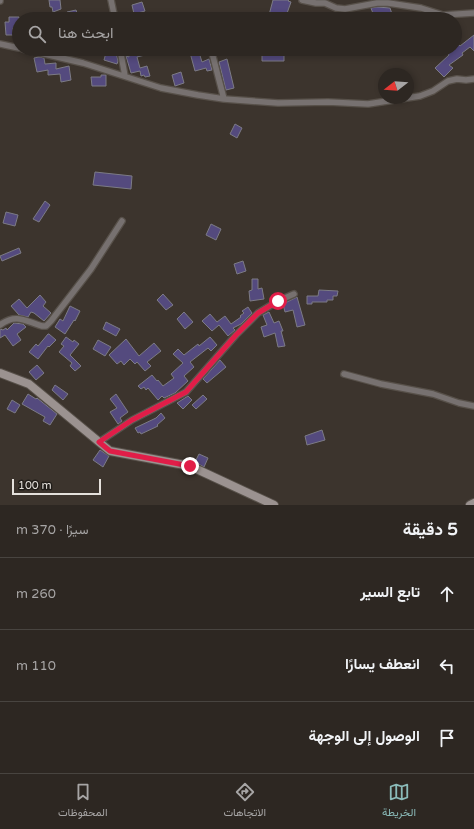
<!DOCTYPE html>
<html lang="ar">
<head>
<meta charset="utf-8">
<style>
	body { margin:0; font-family:"Varela Round",Vazirmatn,sans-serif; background:#39332f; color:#f1f3f6; direction:rtl }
	.compass { position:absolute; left:378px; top:68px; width:36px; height:36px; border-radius:50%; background:#2d2722; box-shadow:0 2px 6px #0003; rotate:253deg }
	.scale { position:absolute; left:12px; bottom:10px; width:89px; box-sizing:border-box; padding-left:4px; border:2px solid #e5e1dc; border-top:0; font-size:11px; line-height:14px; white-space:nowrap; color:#e5e1dc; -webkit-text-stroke:3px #201d19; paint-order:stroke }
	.stop { position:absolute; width:12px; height:12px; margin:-9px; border:3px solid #e11d48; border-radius:50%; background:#fff }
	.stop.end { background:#e11d48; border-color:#fff; box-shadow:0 1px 4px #0008 }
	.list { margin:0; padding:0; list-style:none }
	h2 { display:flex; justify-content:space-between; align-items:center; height:52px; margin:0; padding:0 16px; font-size:17px }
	h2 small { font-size:13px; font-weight:400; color:#a7a5a5 }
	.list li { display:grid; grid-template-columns:26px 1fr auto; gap:12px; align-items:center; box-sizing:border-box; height:72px; padding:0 16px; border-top:1px solid #484440 }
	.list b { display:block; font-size:15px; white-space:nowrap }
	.list em { font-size:13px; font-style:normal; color:#a7a5a5 }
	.icon { flex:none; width:22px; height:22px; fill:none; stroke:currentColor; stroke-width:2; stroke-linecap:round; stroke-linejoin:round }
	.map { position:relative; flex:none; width:474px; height:505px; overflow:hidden; direction:ltr }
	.search { position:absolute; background:#2d2722; box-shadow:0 2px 6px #0003; left:12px; right:12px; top:12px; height:44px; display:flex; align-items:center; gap:10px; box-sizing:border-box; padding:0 14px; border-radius:22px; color:#a7a5a5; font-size:15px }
	.sheet { height:268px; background:#2d2722 }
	nav { display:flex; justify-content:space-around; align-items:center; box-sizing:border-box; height:56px; border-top:1px solid #484440; background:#2d2722; font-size:11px; color:#a7a5a5 }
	nav a { display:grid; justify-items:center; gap:2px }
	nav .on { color:#8bbbb9 }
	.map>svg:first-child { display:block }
	.building { fill:#544a7e; stroke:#7c7b85 }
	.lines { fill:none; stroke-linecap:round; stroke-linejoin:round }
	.street-casing { stroke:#575049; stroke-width:8 }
	.secondary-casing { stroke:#575049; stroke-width:10 }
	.street { stroke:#777170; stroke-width:5.5 }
	.secondary { stroke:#9b9290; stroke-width:8 }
	.route { stroke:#e11d48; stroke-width:5 }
</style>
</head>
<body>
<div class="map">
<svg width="474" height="505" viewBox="0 0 474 505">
	<rect width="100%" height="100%" fill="#3c342d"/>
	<path class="building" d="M49,0H60L61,9L53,12L52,7H50Z
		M273,0H289L288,1L291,2L285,19H280V17L269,15Z
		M142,2L145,11L134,14L132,5Z
		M377,7L390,8L393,17L387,19H375L371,8Z
		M76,10L79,19H69L67,12Z
		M9,17H19V28H13V35H6L5,22H9Z
		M474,35V51L470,47L462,53L463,55L449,65L453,68L444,77L435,68L449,55L447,52L451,49H455V46L458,44L460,46Z
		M107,49L116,53L118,61L117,64L104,60Z
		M127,49H143L145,55L137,57L140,68L147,66L150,76L145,77L144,75L141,76L140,71L131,73L126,56L129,57Z
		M189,49H198L202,62L209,59L212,70L207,71L206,68L195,71Z
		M262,52H284V61H262Z
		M39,57L44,58L45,64L56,63V69L69,66L71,80L61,82L60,74L48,75V70L37,72L34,58Z
		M227,59L234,88L226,90L219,62Z
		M181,72L184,83L175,86L172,75Z
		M101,75H106V86H92L91,77H101Z
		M235,124L242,128L237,138L230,134Z
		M95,172L132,176L131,189L93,185Z
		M45,201L50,205L39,222L33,219Z
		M6,212L18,215L15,226L3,223Z
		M211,224L221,229L216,240L206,235Z
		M19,248L21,253L2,261L0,256Z
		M243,261L246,271L237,274L234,264Z
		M252,279H258V289L262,288L264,299L250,301L249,291L252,290Z
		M319,290L338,291L337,296H333V300H327V302H312V304H307V296H318Z
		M163,294L173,305L166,310L157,300Z
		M40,295L46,302L43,306L51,313L44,321L34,313L31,312L28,317L19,315L11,306L19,299L27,308Z
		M297,297L305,325L297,327L293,310L285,312L283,304Z
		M70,306L80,311L75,321L74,320L65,334L55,327L60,319L63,321Z
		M248,307L252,313L241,324L233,328L235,330L228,336L219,325L212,331L202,321L210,314L217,322L225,316L231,324L241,317L240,316L244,313L242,311Z
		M184,312L193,322L185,329L177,319Z
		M269,312L274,323L279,321L283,331H281L285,346L278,347L275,333L264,337L261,327L267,325L263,315Z
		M106,322L120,329L116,336L103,329Z
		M14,323L23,324L26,327L17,334L21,340L13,346L5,335L0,338V329L3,330L6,328L7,330Z
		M48,334H49L56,340L49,347L48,346L38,359L29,352L36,344L38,346Z
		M66,337L73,342L74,340L79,344L70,355L81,366L75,371L70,366L72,363L59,352L64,346L61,344Z
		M210,337L217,345L211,351L208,348L190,362L194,367L184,376L188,381L175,393L164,398L162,396L158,400L148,388L146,390L144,387L141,389L138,386L152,375L157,381L158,380L163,386L174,378L171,374L183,363L173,354L178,349L184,355L198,344L199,346Z
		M126,339L139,356L154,343L161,351L147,362L151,366L145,371L137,362L135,364L130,359L124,365L121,361L117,364L109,355Z
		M98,340L111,347L105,356L93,349Z
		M220,360L226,367L207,383L203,379Z
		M37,365L44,373L36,380L29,372Z
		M55,385L68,394L63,400L52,390Z
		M28,394L36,399L37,398L57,414L50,425L43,421L45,417L22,404Z
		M116,394L128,412L120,418L122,421L118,424L110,412L117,408L110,399Z
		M203,395L207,399L196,409L192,405Z
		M188,396L192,400L183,409L177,403Z
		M12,400L20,405L15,413L7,409Z
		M161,413L165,418L157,425L158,426L141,434L140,432L138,433L135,428L156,418Z
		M322,430L325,440L307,445L305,436Z
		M100,450L109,456L103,467L93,460Z
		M199,454L208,458L204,467L195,462Z"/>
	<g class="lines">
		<defs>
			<path id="street" d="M111,0L115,19
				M302,0L316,3H325L336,8L345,9L377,3H388L421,8L443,15L474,13
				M0,1V0
				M0,44L19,48
				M23,49L83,63L161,88L198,95L224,99L278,103L328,102L368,104L420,96L433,91L448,81L457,79L466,80L474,79
				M120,49L125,76
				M211,49L224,99
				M0,325C16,313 25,321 42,326H46L51,321L91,269L122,221
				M344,374L381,384L433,394L459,403L474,406
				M99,442L132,420L186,392L236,335L258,313L278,301L294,294"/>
			<path id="secondary" d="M0,373L29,384L110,451L190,466L274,505
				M470,505L474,503"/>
		</defs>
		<use href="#street" class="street-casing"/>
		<use href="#secondary" class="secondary-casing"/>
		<use href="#street" class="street"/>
		<use href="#secondary" class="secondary"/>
	</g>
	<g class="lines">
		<path class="route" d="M190,466L110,451L99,442L132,420L186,392L236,335L258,313L278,301"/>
	</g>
</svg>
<svg class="compass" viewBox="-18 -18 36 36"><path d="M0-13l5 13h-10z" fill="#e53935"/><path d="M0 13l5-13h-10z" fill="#a7a5a5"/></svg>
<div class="scale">100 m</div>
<div class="stop" style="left:278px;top:301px"></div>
<div class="stop end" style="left:190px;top:466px"></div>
<div class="search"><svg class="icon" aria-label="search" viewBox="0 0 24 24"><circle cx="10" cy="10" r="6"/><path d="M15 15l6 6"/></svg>ابحث هنا</div>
</div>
<section class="sheet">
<h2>5 دقيقة<small>سيرًا · 370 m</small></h2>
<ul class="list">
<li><svg class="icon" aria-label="ahead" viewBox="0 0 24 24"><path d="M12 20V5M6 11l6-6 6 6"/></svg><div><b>تابع السير</b></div><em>260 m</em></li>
<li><svg class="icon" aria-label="left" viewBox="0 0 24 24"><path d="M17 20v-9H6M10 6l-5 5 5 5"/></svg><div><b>انعطف يسارًا</b></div><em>110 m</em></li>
<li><svg class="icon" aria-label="arrive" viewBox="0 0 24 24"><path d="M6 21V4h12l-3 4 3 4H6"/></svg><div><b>الوصول إلى الوجهة</b></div></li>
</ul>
</section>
<nav>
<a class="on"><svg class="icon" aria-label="map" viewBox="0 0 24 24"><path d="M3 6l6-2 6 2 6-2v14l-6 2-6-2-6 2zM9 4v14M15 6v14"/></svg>الخريطة</a>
<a><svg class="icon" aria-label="directions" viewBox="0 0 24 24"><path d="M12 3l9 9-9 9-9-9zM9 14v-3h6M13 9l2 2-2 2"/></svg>الاتجاهات</a>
<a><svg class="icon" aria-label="saved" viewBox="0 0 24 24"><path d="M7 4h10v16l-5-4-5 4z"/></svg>المحفوظات</a>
</nav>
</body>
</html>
